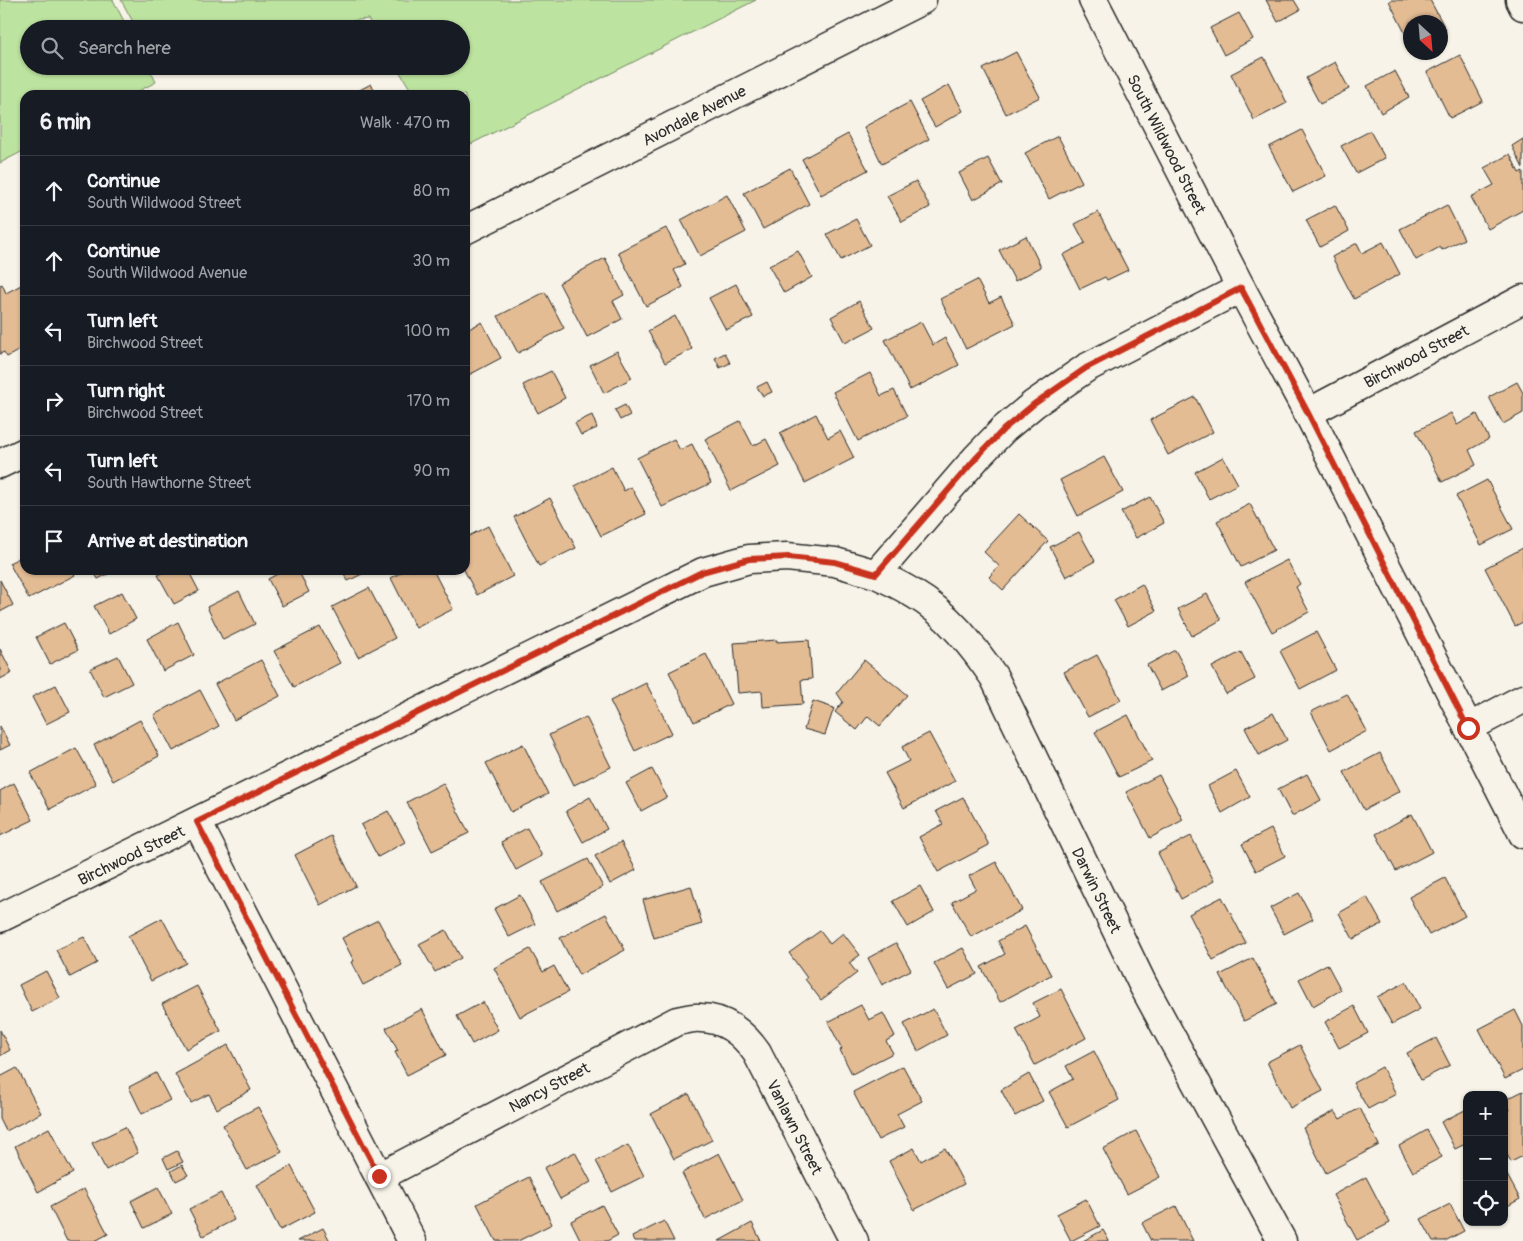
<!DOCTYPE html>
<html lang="en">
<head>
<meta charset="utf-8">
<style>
	body { margin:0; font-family:Pangolin,sans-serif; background:#242831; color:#f1f3f6 }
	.controls { position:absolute; right:15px; bottom:15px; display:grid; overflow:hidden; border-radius:10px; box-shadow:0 1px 4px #0004 }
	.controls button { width:45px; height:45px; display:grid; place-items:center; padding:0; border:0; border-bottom:1px solid #363941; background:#171b24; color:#f1f3f6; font:25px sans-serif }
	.compass { position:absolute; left:1403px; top:15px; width:45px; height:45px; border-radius:50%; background:#171b24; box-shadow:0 1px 4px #0004; rotate:154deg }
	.stop { position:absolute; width:15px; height:15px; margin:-11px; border:4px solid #c8321e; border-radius:50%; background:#fff }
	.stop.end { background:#c8321e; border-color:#fff; box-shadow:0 1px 5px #0008 }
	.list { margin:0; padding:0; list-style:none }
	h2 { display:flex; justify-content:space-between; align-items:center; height:65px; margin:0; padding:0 20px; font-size:21px }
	h2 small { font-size:16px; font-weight:400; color:#9ea1a6 }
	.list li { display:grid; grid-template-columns:32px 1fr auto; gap:15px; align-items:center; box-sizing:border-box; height:70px; padding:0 20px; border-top:1px solid #363941 }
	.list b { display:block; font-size:19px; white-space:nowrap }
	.list p { margin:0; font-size:16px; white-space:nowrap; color:#9ea1a6 }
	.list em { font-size:16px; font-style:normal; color:#9ea1a6 }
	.icon { flex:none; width:28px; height:28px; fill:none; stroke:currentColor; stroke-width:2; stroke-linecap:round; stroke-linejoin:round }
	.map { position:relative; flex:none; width:1523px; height:1241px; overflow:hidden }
	.search { position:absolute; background:#171b24; box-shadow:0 1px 4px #0004; left:20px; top:20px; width:450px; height:55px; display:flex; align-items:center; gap:12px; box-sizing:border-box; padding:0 18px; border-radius:28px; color:#9ea1a6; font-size:19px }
	.panel { position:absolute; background:#171b24; box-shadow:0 1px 4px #0004; left:20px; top:90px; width:450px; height:485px; border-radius:15px }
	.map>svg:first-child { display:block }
	.green { fill:#bce39f; stroke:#748765 }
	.building { fill:#e3bc94; stroke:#2b2b2b }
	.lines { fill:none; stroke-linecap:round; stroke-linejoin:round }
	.street-casing { stroke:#2b2b2b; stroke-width:31 }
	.secondary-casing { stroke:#2b2b2b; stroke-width:31 }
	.street { stroke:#f7f3e8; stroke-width:28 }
	.secondary { stroke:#f7f3e8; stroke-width:28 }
	.route { stroke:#c8321e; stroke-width:6 }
	.labels { text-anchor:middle; stroke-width:5; stroke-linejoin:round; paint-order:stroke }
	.street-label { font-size:16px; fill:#2b2b2b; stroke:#f7f3e8 }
</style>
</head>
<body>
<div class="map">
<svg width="1523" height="1241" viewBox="0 0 1523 1241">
	<rect width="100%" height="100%" fill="#f7f3e8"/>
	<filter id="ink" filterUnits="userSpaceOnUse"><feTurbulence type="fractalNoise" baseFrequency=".02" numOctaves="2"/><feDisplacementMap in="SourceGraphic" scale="10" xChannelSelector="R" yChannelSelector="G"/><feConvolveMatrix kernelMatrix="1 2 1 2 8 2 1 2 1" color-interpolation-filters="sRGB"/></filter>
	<g filter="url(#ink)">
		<path class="green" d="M0,0H113L128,29H29V66H148L156,82L131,95H25V150L0,163Z
			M121,0H756L465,147V95H414L396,66H461V29H374L368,19L277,29H137Z"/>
		<path class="building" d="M1266,0H1294L1300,10L1278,22Z
			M1391,0H1430L1446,30L1440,33V22H1410V43L1389,1Z
			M1239,13L1253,39L1224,55L1210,28Z
			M1016,52L1040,97L1006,114L983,69Z
			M1460,55L1483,101L1450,118L1427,72Z
			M1264,57L1287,103L1254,120L1231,74Z
			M1335,62L1349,89L1320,104L1306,78Z
			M1395,71L1409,97L1381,113L1367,86Z
			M371,84L377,95H350Z
			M949,85L963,111L935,127L920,101Z
			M910,102L929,139L882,164L864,127Z
			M1302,130L1326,176L1293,192L1269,147Z
			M1370,131L1385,158L1356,173L1341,146Z
			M848,134L868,170L821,195L802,159Z
			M1058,136L1082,182L1049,199L1025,153Z
			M1523,139V168L1512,146Z
			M1510,154L1519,173L1523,171V210L1488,229L1471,197L1494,185L1484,168Z
			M988,158L1002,184L973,200L959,173Z
			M790,168L809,204L763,229L744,193Z
			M916,181L930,207L902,222L887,196Z
			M727,195L746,232L700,256L681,220Z
			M1335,205L1349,231L1320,247L1306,220Z
			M1447,205L1464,239L1442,250L1440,247L1416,260L1400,229Z
			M1098,212L1128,270L1107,280L1105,277L1080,289L1063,255L1085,243L1075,224Z
			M856,219L870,245L841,260L827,234Z
			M666,228L685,264L674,270L683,287L646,306L618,252Z
			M1026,236L1041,267L1015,281L999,250Z
			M1383,242L1400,274L1354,299L1332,257L1357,243L1362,253Z
			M798,251L812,277L784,293L769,266Z
			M605,258L624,295L613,301L622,319L587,337L559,283Z
			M977,280L989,303L1001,297L1015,324L966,349L940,299Z
			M25,283V347L7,357L4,352L0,354V285L2,284L6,293Z
			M736,284L753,317L726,330L709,298Z
			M545,292L564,328L518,353L498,316Z
			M859,301L874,328L845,343L831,317Z
			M675,316L692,349L665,363L648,331Z
			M482,322L501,358L465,377V331Z
			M921,322L933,345L945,338L959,365L910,390L885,340Z
			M617,351L632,378L604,393L590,365Z
			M725,353L730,363L720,368L715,358Z
			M551,371L565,398L538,413L523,385Z
			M870,373L881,396L894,390L907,416L858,441L833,392Z
			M767,382L772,392L763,396L757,387Z
			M1517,382L1523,393V413L1503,424L1489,397Z
			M1195,397L1213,432L1168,455L1150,420Z
			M625,405L630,415L620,420L615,410Z
			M1451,413L1457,425L1477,414L1489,439L1469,450L1476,465L1442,482L1416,431Z
			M816,414L828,438L840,431L854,458L805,483L780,433Z
			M592,415L597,428L581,435L575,423Z
			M740,421L753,446L766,439L780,466L731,491L705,439Z
			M674,439L680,450L692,444L711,483L662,507L637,458Z
			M1104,457L1123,492L1078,516L1060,480Z
			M1223,457L1238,484L1209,499L1195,472Z
			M612,467L624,491L631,487L646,514L601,536L575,486Z
			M1487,480L1513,529L1481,545L1456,496Z
			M1150,497L1164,523L1136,538L1121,512Z
			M550,498L576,548L539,566L514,517Z
			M1250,504L1274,550L1241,567L1217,521Z
			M1019,514L1048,541L1003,590L989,577L999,566L984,552Z
			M488,526L513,576L477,595L464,570L465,538Z
			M1079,532L1095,561L1066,577L1050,547Z
			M1523,548V622L1515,626L1485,568Z
			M25,555V570H72L75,575L29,599L9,563Z
			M1287,560L1300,584L1296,587L1309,612L1272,632L1245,582Z
			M93,570H116L98,579Z
			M167,570H188L199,591L174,604L158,575Z
			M285,570H298L309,592L282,606L268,579Z
			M342,570H370L348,581Z
			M406,570H433L453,609L416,628L391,578Z
			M0,580L13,605L0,612Z
			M1142,584L1156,611L1128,626L1114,600Z
			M369,588L395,638L358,657L332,607Z
			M239,591L255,624L223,640L207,607Z
			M122,592L136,619L109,634L94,606Z
			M1207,594L1221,620L1192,636L1178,609Z
			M178,622L194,655L163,671L147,639Z
			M64,623L78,650L50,664L36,637Z
			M320,627L340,663L294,687L274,651Z
			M1316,632L1336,670L1300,689L1280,651Z
			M777,640V642L809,640L812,679L801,680L803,704L763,707L762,691L738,693L734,643Z
			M0,649L12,673L0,679Z
			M1175,650L1189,676L1161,691L1147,665Z
			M1241,652L1255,679L1226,694L1212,667Z
			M706,654L731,704L694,722L669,672Z
			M1097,655L1121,700L1088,717L1064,672Z
			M118,656L132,683L104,697L90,669Z
			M261,660L280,696L234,720L215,684Z
			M864,660L907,695L880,726L868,716L857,730L835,712L843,702L837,693Z
			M646,683L672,733L635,751L610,701Z
			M56,685L70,712L46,724L32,697Z
			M200,690L219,726L173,751L154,715Z
			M1347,694L1367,731L1331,750L1311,712Z
			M813,701L834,708L825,735L804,729Z
			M1273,713L1287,740L1259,755L1245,728Z
			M1128,715L1152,761L1119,777L1095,732Z
			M586,717L611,767L574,785L549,735Z
			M140,720L159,756L113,781L94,745Z
			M0,726L10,745L0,750Z
			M929,733L955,781L904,808L885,773L909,761L902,747Z
			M523,744L548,794L511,812L486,763Z
			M76,748L96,784L50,809L30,773Z
			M1380,753L1400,791L1364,810L1344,772Z
			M652,769L667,797L641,811L626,783Z
			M1236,771L1250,797L1222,813L1208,786Z
			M1307,774L1321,800L1292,816L1278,789Z
			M1159,775L1183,820L1150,838L1126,792Z
			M14,783L33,820L0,836V791Z
			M443,783L469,833L432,851L407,802Z
			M590,797L607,829L583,842L566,811Z
			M963,797L989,845L938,872L919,837L943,824L936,811Z
			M388,811L405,842L378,857L361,825Z
			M1412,814L1432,852L1396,871L1376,834Z
			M527,828L542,856L516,870L501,842Z
			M1271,829L1285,856L1256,871L1242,844Z
			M331,836L356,886L320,905L295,855Z
			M1191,836L1214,881L1181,899L1158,853Z
			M621,842L636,870L610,884L595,856Z
			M588,859L603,887L557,911L542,882Z
			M996,862L1022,910L971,937L952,902L976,889L969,876Z
			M1445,878L1465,916L1429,935L1409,897Z
			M691,886L702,924L654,938L643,900Z
			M920,886L934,912L908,927L893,901Z
			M1299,893L1313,919L1284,934L1270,908Z
			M520,895L535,924L509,937L494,909Z
			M1222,897L1246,943L1213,960L1189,914Z
			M1367,897L1382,924L1353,939L1339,913Z
			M606,914L625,950L579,975L560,938Z
			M162,918L186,963L151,981L128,936Z
			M378,920L402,965L363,985L351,962L354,961L342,938Z
			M1025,926L1051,975L1000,1002L981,967L1005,954L998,941Z
			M446,930L461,958L435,972L419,944Z
			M820,931L830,944L843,933L860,955L849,963L857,973L821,1000L805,979L807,978L789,953Z
			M84,937L97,963L70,977L56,950Z
			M896,943L911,970L882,985L868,958Z
			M963,948L977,974L948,989L934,963Z
			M530,949L543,972L554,966L568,992L520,1017L494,968Z
			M1253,958L1277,1004L1244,1021L1220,975Z
			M1327,964L1341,990L1313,1006L1299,979Z
			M46,971L60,998L32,1012L19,985Z
			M1406,982L1420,1009L1392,1024L1377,997Z
			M197,986L221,1031L186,1049L162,1004Z
			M1061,989L1086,1038L1035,1065L1016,1030L1040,1017L1033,1003Z
			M483,1002L498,1030L472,1044L457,1016Z
			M861,1005L869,1020L883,1013L895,1036L886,1041L893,1053L852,1074L840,1050L842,1049L828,1022Z
			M1354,1006L1368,1033L1339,1048L1325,1022Z
			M422,1009L446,1055L407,1075L395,1052L398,1051L386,1028Z
			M933,1009L947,1035L918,1051L904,1024Z
			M1515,1010L1523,1026V1070L1505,1079L1479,1029Z
			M0,1030L10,1050L0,1056Z
			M1436,1038L1450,1065L1421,1080L1407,1053Z
			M228,1045L251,1090L217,1109L209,1094L191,1103L175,1074Z
			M1300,1045L1323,1091L1290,1108L1267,1062Z
			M1094,1051L1119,1100L1068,1127L1049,1092L1073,1079L1066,1066Z
			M903,1066L922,1101L897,1114L904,1127L878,1140L853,1092Z
			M1382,1067L1396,1094L1368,1109L1353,1083Z
			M17,1068L41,1113L6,1131L0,1119V1077Z
			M156,1073L170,1100L142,1114L129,1087Z
			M1029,1074L1043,1101L1015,1116L1001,1090Z
			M1523,1091V1156L1511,1162L1504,1149V1113L1510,1110L1505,1100Z
			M689,1094L712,1140L674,1159L651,1114Z
			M258,1107L282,1152L247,1170L223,1125Z
			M1360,1108L1379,1145L1326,1173L1303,1128L1335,1111L1340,1119Z
			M1467,1109V1143L1455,1149L1441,1122Z
			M125,1127L138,1153L106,1170L92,1143Z
			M49,1128L73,1173L38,1192L15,1146Z
			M1427,1130L1442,1157L1413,1172L1399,1146Z
			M1136,1131L1160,1177L1127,1194L1103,1149Z
			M628,1145L644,1176L612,1192L596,1161Z
			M914,1148L921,1161L945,1148L964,1184L914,1210L889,1161Z
			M177,1151L183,1162L168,1169L163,1158Z
			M575,1152L591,1182L560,1199L544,1168Z
			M719,1153L743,1200L705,1219L682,1173Z
			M182,1165L188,1175L176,1181L171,1171Z
			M291,1166L315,1212L280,1230L257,1185Z
			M1506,1173L1520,1199L1504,1208V1174Z
			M529,1177L552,1224L518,1241H496L477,1204Z
			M1366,1177L1390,1223L1357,1240L1333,1195Z
			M158,1187L172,1214L144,1228L131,1201Z
			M84,1189L108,1234L95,1241H67L50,1207Z
			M221,1193L234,1220L203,1236L189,1209Z
			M1086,1199L1100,1226L1071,1241L1057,1214Z
			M1450,1204L1464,1231L1445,1241H1433L1421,1219Z
			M602,1205L618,1235L607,1241H581L571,1221Z
			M1176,1206L1193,1241H1151L1142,1223Z
			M664,1221L674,1241H634L632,1237Z
			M752,1223L761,1241H719Z
			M323,1228L330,1241H298Z
			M1103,1230L1109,1241H1083Z"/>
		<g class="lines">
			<defs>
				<path id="street" d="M1520,0L1523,6
					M1308,413L1523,299
					M876,574C889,580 902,586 914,594C948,614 972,645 994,677L1143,985L1282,1241
					M1468,728L1523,699
					M197,822L412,1241
					M0,918L703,572L749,559L787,557L835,562L876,574L977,457L1004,429L1034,404L1086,368L1241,288
					M379,1177L677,1021C684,1020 693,1017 700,1018C725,1018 744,1034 757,1053L854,1241"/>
				<path id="secondary" d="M1093,0L1241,288L1308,413L1523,834
					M465,230L922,0
					M0,464L25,452"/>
			</defs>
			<use href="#street" class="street-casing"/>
			<use href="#secondary" class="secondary-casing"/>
			<use href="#street" class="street"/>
			<use href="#secondary" class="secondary"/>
		</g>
	</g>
	<g class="lines" filter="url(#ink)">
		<path class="route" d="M379,1176L197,822L702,572L749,559L788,557L835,562L876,574L977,457L1004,429L1034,404L1086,368L1241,288L1308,413L1468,728"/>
	</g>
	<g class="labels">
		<g class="street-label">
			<text transform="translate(694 115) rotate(-27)" y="6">Avondale Avenue</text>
			<text transform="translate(1167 144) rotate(63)" y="6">South Wildwood Street</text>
			<text transform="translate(1416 356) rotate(-28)" y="6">Birchwood Street</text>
			<text transform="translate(131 855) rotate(-26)" y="6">Birchwood Street</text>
			<text transform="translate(1097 890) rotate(64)" y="6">Darwin Street</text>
			<text transform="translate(549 1087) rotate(-28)" y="6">Nancy Street</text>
			<text transform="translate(795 1127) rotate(63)" y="6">Vanlawn Street</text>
		</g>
	</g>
</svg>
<div class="controls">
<button>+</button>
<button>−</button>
<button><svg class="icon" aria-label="locate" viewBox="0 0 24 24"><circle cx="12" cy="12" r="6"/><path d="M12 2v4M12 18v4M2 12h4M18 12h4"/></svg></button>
</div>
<svg class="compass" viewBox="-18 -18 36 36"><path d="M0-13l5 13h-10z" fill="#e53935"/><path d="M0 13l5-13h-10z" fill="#9ea1a6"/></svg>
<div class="stop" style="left:1468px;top:728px"></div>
<div class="stop end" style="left:379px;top:1176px"></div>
<div class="search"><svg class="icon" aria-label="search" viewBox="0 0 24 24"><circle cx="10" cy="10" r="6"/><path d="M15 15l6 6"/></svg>Search here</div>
<section class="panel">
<h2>6 min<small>Walk · 470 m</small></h2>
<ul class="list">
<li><svg class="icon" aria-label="ahead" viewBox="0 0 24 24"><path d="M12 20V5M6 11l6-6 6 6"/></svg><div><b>Continue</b><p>South Wildwood Street</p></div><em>80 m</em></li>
<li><svg class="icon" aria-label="ahead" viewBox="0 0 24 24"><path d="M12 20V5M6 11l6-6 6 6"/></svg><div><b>Continue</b><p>South Wildwood Avenue</p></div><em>30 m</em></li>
<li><svg class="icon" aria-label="left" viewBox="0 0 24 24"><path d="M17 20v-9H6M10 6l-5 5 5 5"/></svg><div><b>Turn left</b><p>Birchwood Street</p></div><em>100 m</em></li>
<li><svg class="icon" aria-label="right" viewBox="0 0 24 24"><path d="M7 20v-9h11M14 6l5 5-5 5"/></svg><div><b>Turn right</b><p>Birchwood Street</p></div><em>170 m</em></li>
<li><svg class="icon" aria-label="left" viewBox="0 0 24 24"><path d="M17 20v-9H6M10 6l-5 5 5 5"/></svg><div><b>Turn left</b><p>South Hawthorne Street</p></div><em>90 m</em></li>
<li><svg class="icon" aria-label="arrive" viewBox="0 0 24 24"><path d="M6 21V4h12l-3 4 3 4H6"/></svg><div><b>Arrive at destination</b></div></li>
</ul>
</section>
</div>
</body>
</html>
